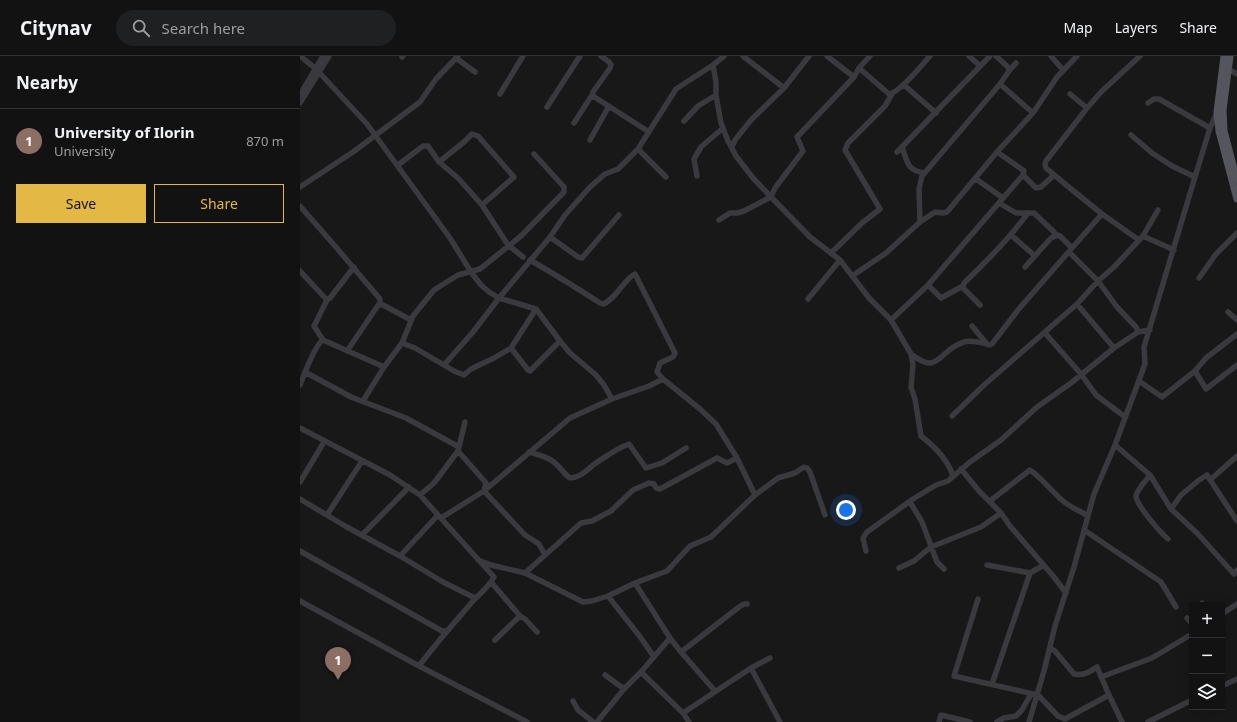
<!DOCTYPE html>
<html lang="en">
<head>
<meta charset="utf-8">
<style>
	body { margin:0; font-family:"Noto Sans",sans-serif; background:#1f2021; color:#f1f3f6 }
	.controls { position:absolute; right:12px; bottom:12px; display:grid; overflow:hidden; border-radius:0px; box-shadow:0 4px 16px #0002 }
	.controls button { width:36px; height:36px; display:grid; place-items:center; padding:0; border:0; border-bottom:1px solid #313233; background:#121213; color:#f1f3f6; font:20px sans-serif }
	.you { position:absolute; left:546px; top:454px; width:14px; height:14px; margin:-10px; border:3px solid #fff; border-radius:50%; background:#1a73e8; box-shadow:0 0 0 6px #1a73e833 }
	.badge { display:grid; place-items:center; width:26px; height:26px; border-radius:50%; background:#e4b845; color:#fff; font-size:13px; font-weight:700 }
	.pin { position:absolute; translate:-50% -33px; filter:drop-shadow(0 1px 2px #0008) }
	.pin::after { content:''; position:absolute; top:21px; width:14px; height:12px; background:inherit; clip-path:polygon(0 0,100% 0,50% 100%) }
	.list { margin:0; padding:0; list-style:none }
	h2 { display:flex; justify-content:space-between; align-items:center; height:52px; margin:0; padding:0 16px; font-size:17px }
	h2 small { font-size:13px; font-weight:400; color:#9c9ea0 }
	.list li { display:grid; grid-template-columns:26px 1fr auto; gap:12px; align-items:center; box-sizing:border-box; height:64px; padding:0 16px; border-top:1px solid #313233 }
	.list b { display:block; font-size:15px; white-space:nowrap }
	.list p { margin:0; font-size:13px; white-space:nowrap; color:#9c9ea0 }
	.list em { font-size:13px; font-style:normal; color:#9c9ea0 }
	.actions { display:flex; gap:8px; padding:12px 16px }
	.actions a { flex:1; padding:9px 0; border:1px solid #e4b845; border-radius:0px; text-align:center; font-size:14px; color:#e4b845 }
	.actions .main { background:#e4b845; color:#111 }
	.icon { flex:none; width:22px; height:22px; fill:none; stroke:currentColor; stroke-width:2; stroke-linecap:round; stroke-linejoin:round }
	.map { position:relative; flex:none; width:937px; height:666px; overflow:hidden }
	header { display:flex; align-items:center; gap:24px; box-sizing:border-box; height:56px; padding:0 20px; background:#121213; border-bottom:1px solid #313233 }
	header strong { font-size:19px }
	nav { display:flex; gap:22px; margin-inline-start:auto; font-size:14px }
	.search { width:280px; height:36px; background:#1f2021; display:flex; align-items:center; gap:10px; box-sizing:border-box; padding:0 14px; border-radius:22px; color:#9c9ea0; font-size:15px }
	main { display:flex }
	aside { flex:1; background:#121213 }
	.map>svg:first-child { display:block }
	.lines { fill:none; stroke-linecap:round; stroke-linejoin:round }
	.minor { stroke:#39393e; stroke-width:5.5 }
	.major { stroke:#55565d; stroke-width:7 }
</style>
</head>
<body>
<header>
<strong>Citynav</strong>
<div class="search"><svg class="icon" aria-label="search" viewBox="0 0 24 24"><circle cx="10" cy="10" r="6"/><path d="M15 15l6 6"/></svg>Search here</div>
<nav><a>Map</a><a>Layers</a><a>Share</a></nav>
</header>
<main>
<aside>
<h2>Nearby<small></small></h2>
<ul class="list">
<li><span class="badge" style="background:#8d6e63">1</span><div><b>University of Ilorin</b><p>University</p></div><em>870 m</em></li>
</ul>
<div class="actions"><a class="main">Save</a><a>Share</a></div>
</aside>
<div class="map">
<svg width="937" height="666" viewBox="0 0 937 666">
	<rect width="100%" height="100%" fill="#181819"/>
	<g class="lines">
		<path class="minor" d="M0,0L16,13L67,68L150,182L171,216L181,229L189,236L199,242L236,253L260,285L270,297L296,319L304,329L312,343
			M301,0L309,6L311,9L310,12L293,36V40L349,76
			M443,0L484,32
			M527,0L554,21
			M669,0L680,10
			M751,0L763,14
			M102,1L103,0
			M156,2L175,16
			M413,9L416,26V39L421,67L428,85L436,100L453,122L471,141L510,181L540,204L569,242L591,264L611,298L613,309L611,331L615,343L621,380C634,390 648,404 653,420
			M559,12L589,38C599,37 622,9 630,0
			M928,13L937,18
			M709,15L716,7
			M700,28L733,57
			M604,29L636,57
			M200,38L223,0
			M770,38L787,52
			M0,39L23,0
			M0,47L29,0
			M848,47L854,43H859L910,72
			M247,51L280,0
			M384,65L398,50L416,39
			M274,67L292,39
			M831,79L852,97L872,110L895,121
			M290,84L309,50
			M432,91L435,84L451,64L484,32L509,0
			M602,91C607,105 607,115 625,117
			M338,93L366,121
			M597,96L690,0
			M139,106L158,122L182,149L208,189L223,201
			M98,109L123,90H128L139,106L164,86L172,78L178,80L214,121L182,149
			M723,119L736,132L741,131L754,119
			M397,120L394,103L401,91L423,72
			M676,123L703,142
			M0,131L53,96L120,46L136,23L158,0
			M699,147L716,157H734L754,176L755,180
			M0,150L35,190L80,243V248
			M419,164L430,157H437L444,155L471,141L475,132L503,95L497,81L554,21L559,12L570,0
			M620,166L619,133L622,120L700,28L709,15L708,11L696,0
			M711,179L735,200
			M843,180L874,194
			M250,181L278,201L282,202L319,159
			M839,184L802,158L765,128L746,112L745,108L746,105L787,52L801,36L840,0
			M769,196L798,225L817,251L836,271L838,276
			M531,197L562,167L580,153L545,94L548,87L585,50L592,38
			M230,204C254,218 277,232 300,247L303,248C315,244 326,221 335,218L375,297L373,301L360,307L357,316L363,323L400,353L416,368L437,402L455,439
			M725,211L751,182L758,179L760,180L772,192
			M0,215L27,244
			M552,220L586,197L620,166L635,156L643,157L647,156L697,96L733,57L757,21L777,0
			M899,222L916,198L937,177
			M628,229L641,242L663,230
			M508,243L540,204
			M777,248L814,292
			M680,249L664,233L663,230L664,227C687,205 709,183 728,157
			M928,256L937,264
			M591,264L628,229L723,119L724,115L723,114L697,96
			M672,270L687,288L689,289L692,288L718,254L772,192L802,158
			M745,277L781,318L796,339L825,361
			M937,278L906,302L895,315L906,333L937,309
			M23,284L14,270L27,244L30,242L54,211
			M102,287L115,292L154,315L164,319L171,313L194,302L211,292L236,253
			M211,292L228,314L230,315L260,285
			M47,295L79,248L83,249L111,264
			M611,298C638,319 637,298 659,288C668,283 677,286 687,288
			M144,309L173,276L199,242L250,181L265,159L290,131L305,118L318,113L338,93L376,33L413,9L424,0
			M84,311L102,287L113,260L134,234L158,219L180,213L221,180L264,136V131L234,98
			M5,316L51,341L106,362L159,391
			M839,325L862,341L895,315
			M0,329C4,319 15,288 23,284L84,311L63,345
			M652,360L683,330L777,248L798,225L814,211L843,180L858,154
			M0,372L90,419L120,439L194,521C189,531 180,537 173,545C155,566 136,587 119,610
			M815,389L850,419L871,453L897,477L934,518L937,514
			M158,395L186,427L184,435L225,479L239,488L245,499
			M229,396C238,399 250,401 256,408C261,412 264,418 270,422C281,422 287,413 296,407C307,400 317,392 329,388L346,412L362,407L386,392
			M661,413L679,435L701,457L710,470L754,521L766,537
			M850,419C846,425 837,433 836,440C836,449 861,477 868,483
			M910,424L937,400
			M0,426L24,386
			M120,439L134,427L158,395L165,366
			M0,443L45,470L100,500L143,526L175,542
			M690,445L730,414C743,423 751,435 763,445C770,451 780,455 788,460
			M610,446L622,466L637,506L644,513
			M871,453L881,439L899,424L907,419L937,465
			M27,459L62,405
			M141,462L184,435L270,362L312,343L349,330L363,323
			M784,474L861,526L876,551
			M62,479L109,431
			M0,495L142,575H146
			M566,495L563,482L567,476L613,443L636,429L648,425L670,406L701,384L737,351L771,327L814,292L838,276L850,274
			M100,500L138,459
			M178,504L191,509L225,517L283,546L292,545L308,540L335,527L367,515L390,490L411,481L455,439L478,422L495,417L504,411L507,412L510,416L525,459
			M687,509L730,517L692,628
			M599,512L614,505L631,491L681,471L701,457
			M225,517L281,467L292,465L311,455L333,434L349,427L354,428L356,432L360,433L417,402L427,407L437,402
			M730,517L744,509
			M191,526L220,560L225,563L237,576
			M335,527L370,582L381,596L415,635
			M308,540L341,582L354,601
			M678,543L654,620L738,639L758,660L765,663L809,639
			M0,545L119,610L227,666
			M902,547L903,549
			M922,558L937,548
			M887,562L892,568
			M195,584L220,560
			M750,592L755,595L774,618C784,620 789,616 797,611L809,639L822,666
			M381,596L439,551L444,548H447
			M451,612L480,666
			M341,616L383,657L389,666
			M305,619L324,633
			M801,621L852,602L892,578
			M922,630L937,623
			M273,645L278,654L293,666
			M383,657L451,612L470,602
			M297,666L324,633L341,616L370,582
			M639,666L641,659L670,666
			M697,666L704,662L716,660L722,654L731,638
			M729,666L744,615L755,570L774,511L794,438L815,389L845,308L844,291L895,121L910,72L917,56
			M848,666L892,644"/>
		<path class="major" d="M924,0L917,56L919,75L937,143
			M930,0L923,54L924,75L937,124"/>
	</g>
</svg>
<div class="controls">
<button>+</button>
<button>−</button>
<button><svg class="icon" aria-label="layers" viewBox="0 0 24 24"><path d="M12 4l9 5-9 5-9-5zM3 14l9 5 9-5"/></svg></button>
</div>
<div class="you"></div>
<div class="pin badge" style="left:38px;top:624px;background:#8d6e63">1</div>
</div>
</main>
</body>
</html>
